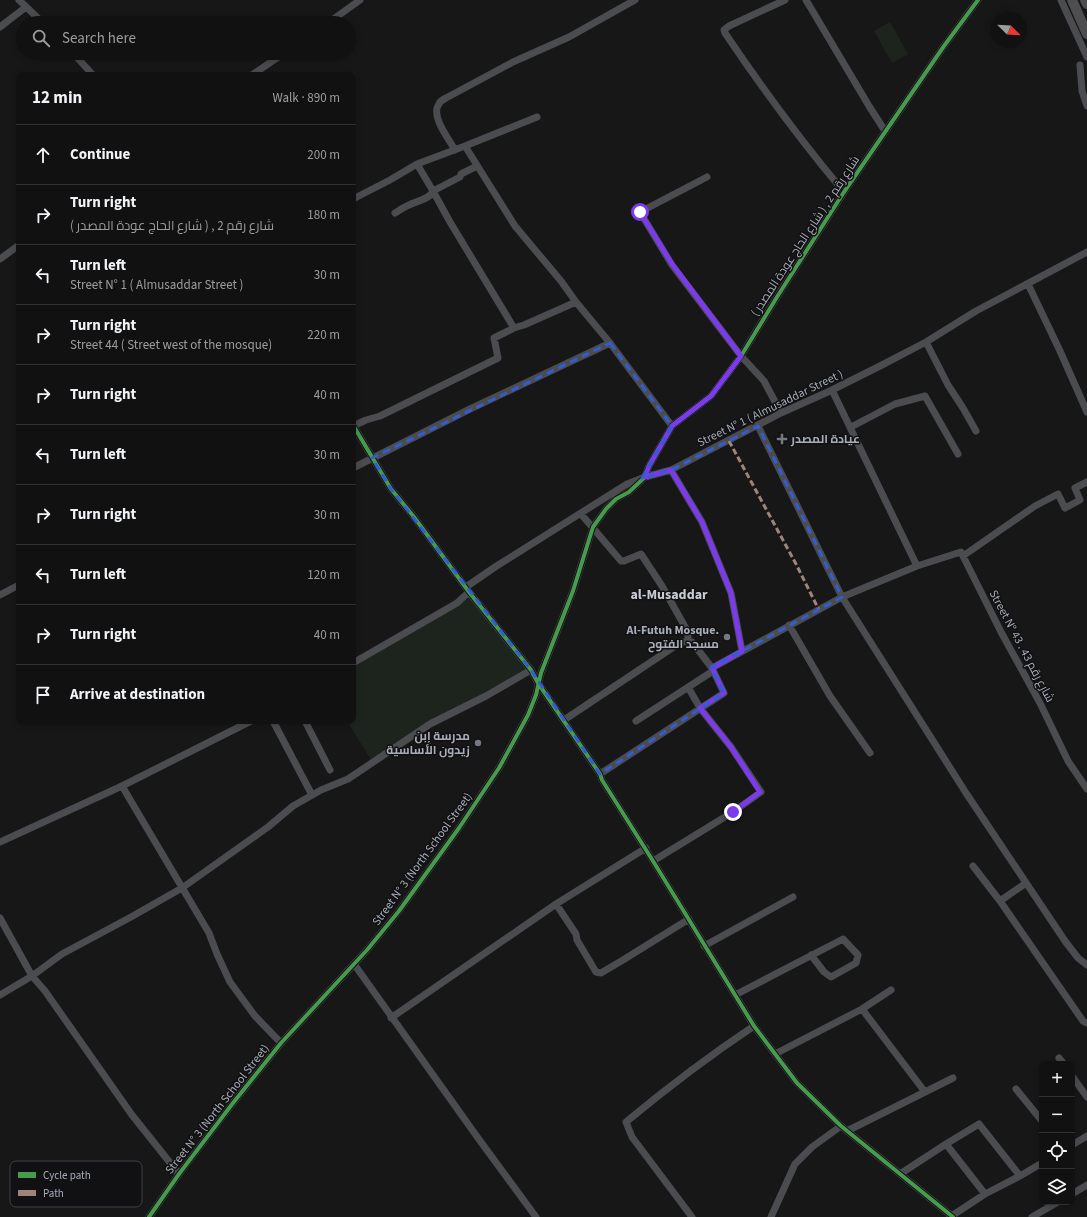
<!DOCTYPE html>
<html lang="en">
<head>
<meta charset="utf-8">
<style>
	body { margin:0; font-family:"Source Sans 3",Cairo,sans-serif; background:#1a1a1a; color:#f1f3f6 }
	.controls { position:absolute; right:12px; bottom:12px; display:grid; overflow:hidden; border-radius:8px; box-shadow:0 2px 6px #0003 }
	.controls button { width:36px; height:36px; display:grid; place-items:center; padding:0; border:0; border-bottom:1px solid #303131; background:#111; color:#f1f3f6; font:20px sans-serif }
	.compass { position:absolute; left:991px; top:12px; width:36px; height:36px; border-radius:50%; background:#111; box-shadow:0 2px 6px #0003; rotate:114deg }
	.stop { position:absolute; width:12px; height:12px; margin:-9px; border:3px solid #7c3aed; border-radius:50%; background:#fff }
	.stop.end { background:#7c3aed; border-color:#fff; box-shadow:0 1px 4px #0008 }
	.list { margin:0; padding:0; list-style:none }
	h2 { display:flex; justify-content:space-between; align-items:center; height:52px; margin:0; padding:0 16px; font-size:17px }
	h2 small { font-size:13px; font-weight:400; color:#9c9d9f }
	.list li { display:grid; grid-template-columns:26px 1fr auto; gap:12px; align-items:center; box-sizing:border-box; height:60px; padding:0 16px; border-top:1px solid #303131 }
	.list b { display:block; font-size:15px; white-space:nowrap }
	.list p { margin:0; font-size:13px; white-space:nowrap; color:#9c9d9f }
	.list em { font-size:13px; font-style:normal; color:#9c9d9f }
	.icon { flex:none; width:22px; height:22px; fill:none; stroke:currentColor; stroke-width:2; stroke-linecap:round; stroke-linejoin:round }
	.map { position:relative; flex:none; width:1087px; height:1217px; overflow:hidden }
	.search { position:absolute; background:#111; box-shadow:0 2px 6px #0003; left:16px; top:16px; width:340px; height:44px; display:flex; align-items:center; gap:10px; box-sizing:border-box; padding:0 14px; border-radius:22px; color:#9c9d9f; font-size:15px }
	.panel { position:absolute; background:#111; box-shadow:0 2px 6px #0003; left:16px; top:72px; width:340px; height:652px; border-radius:8px }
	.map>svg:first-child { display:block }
	.green { fill:#1d241e }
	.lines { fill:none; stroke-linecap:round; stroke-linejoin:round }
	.minor { stroke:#4b4c50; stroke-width:7 }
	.highway { stroke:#4e4e51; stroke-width:10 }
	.quiet { stroke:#a18479; stroke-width:3; stroke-dasharray:6 3; stroke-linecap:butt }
	.cycleway-casing { stroke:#111113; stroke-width:6 }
	.cycleway { stroke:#469c4c; stroke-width:4 }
	.route { stroke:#7c3aed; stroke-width:5 }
	.marked { fill:none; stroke:#325cd3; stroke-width:3; stroke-dasharray:8 5; stroke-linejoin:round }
	.poi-dot { fill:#757880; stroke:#111113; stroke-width:1.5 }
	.labels { text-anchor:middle; stroke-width:3; stroke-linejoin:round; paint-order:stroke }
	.street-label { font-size:12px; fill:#a8adb8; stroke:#111113 }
	.poi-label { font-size:12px; font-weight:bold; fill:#a8adb8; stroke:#111113; text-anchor:end }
	.quarter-label { font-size:14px; font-weight:bold; fill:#c9ccd4; stroke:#111113 }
	.key { fill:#111113; stroke:#3e4045; stroke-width:1 }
	.key-label { font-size:11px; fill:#a8adb8 }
</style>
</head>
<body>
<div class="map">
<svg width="1087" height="1217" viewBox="0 0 1087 1217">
	<rect width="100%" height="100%" fill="#171717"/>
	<path class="green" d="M890,22L908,54L892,63L874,31Z
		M470,598L475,601L527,671L371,760L347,721H353V667Z"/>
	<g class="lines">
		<path class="minor" d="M19,0L43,23
			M785,0L729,26L724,30L725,33C762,88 801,141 844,192
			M806,0L869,106L885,131
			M1061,0L1087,57
			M328,23L360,0
			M0,27L26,7
			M73,53L93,75
			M1080,65L1082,91L1087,106
			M252,75L284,53
			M465,146L537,117
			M455,150C449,139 430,116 439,104C440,101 444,99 446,98L513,62L569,37L635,0
			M417,164L433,191L450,222L514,328
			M707,177L640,212L672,265L741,356L764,381L781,413
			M353,199L390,180L417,164L465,146L515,226L561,281L576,302L610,343L672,426
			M395,213C400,210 404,207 409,205C417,201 430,199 433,191L460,177L461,174L477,166
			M0,259L19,245
			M1028,284L1060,351L1087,412
			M926,342L948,385L963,408L976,431
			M832,390L917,566
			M353,425L391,489L414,517L469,592L531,670L538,683L600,774L602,780L653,861L754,1026L797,1083L841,1126L953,1217
			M353,426L366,420L380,416L498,358L494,338L514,328L524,325L576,302
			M758,426L842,597L966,793L1065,941L1078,958L1087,965
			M851,427L895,404L925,396L958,454
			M353,468L470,409L610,343
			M671,470L702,522L731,593L742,651
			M581,514L621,561H624L641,554L662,586L688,632V642
			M963,556L1035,506L1058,494L1065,508L1080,500L1075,488L1087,482
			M466,587L495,567L627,484L645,477L671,470L781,413L830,391L882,365L926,342L976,311L1087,252
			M0,595L19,585
			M789,625L830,696L870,753
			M353,663L457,603L469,592
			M712,668L842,597L917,566L961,552L1001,632L1040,703L1068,761L1087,789
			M564,720L681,642H692L712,668L724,693L600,774
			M273,721L312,795
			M305,721L330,770
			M636,721L713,671
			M122,786L209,933L217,954L230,982L255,1016L281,1043
			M0,842L122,786L251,721
			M653,861L733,812L761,792L731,747L700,708L688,687
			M973,866L1000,901L1083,1021L1087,1023
			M1000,901L1026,883
			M556,904L576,934L577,940L596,972L601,973L623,960L689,919
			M0,918L32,976L45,991L132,1115L179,1174
			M704,946L793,897
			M354,964L478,1138L536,1217
			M0,995L32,976L62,954L131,917L182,888L268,827L293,806L321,790L348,779L430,724L486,696L531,670
			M735,995L843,939L858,955L856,963L831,977L824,972L811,955
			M862,1009L925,1092
			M391,1018L556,904L646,848
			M775,1054L862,1009L891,990
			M1059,1058L1064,1064
			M1072,1076L1087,1097
			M1016,1089L1042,1121
			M847,1131L953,1078
			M946,1144L985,1194
			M1072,1145L1087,1136
			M900,1174L946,1144L979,1124L1020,1176
			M1072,1194L1087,1185
			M149,1217L179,1174L233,1103L281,1043L367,950L399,911L459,828L499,768L528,715L536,695L541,673L573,591L593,527L606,509L616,499L629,492L645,477L649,466L672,426L711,396L741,356L777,297L844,192L944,46L978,0
			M692,1217L632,1137L626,1122C667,1088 709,1056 754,1026
			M771,1217L795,1164L812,1147L841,1126
			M950,1217L985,1194L1020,1176L1042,1163
			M1032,1217L1058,1202"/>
		<path class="highway" d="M1072,0L1087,34
			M1085,0L1087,4"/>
		<path class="quiet" d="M729,441L796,564L819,610"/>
		<defs>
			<path id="cycleway" d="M353,425L391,489L414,517L469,592L531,670L538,683L600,774L602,780L653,861L754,1026L797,1083L841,1126L953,1217
				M149,1217L179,1174L233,1103L281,1043L367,950L399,911L459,828L499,768L528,715L536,695L541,673L573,591L593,527L606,509L616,499L629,492L645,477L649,466L672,426L711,396L741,356L777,297L844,192L944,46L978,0"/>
		</defs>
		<use href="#cycleway" class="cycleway-casing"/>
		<use href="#cycleway" class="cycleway"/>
	</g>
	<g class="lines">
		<path class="route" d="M640,212L672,264L741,356L711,396L672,426L649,466L645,477L671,470L702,522L731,593L742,651L712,668L724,693L700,708L731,747L760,792L733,812"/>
	</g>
	<path class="marked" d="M610,343L672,426L642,478L671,470L758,426L842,597L711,668L724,693L600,774L531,670L391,489L372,458Z"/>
	<g class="poi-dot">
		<path d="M780 433h4v4h4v4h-4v4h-4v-4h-4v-4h4z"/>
		<circle cx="727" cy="637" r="4"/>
		<circle cx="478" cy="743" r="4"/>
	</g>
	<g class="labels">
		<g class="street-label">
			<text transform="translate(805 236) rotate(-57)" y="4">شارع رقم 2 , ( شارع الحاج عودة المصدر )</text>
			<text transform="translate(770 408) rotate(-26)" y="4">Street N° 1 ( Almusaddar Street )</text>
			<text transform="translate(1022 646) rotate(62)" y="4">Street N° 43 . شارع رقم 43</text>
			<text transform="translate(422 859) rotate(-54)" y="4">Street N° 3 (North School Street)</text>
			<text transform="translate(217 1109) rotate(-52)" y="4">Street N° 3 (North School Street)</text>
		</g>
		<g class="poi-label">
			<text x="791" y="443" text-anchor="start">عيادة المصدر</text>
			<text x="719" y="634">Al-Futuh Mosque.<tspan x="719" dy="14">مسجد الفتوح</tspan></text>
			<text x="470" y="740">مدرسة إبن<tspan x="470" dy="14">زيدون الأساسية</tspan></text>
		</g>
		<g class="quarter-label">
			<text x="669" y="599">al-Musaddar</text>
		</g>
	</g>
	<rect x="10" y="1161" width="132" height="46" rx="6" class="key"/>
	<rect x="18" y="1172" width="18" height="6" fill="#469c4c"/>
	<rect x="18" y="1190" width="18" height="6" fill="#a18479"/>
	<g class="key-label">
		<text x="43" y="1179">Cycle path</text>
		<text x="43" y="1197">Path</text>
	</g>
</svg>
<div class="controls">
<button>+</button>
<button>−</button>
<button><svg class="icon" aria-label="locate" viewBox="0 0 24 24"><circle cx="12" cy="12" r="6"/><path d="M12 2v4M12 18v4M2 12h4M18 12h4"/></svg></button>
<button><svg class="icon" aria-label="layers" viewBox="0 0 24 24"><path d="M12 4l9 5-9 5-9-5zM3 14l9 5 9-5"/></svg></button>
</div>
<svg class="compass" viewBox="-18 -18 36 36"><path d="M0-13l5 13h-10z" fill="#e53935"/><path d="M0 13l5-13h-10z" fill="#9c9d9f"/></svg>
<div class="stop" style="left:640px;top:212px"></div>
<div class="stop end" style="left:733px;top:812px"></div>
<div class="search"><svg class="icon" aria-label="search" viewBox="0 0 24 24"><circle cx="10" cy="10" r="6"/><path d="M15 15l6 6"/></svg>Search here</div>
<section class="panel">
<h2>12 min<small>Walk · 890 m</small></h2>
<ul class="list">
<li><svg class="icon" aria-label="ahead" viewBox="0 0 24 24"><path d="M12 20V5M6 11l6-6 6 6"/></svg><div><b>Continue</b></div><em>200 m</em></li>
<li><svg class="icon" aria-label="right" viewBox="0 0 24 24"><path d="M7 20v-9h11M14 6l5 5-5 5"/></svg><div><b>Turn right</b><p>شارع رقم 2 , ( شارع الحاج عودة المصدر )</p></div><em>180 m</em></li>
<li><svg class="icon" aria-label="left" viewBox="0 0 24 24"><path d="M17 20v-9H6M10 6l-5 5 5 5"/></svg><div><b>Turn left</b><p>Street N° 1 ( Almusaddar Street )</p></div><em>30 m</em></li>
<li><svg class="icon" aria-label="right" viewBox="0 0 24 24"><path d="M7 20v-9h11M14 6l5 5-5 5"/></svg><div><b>Turn right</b><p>Street 44 ( Street west of the mosque)</p></div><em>220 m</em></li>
<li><svg class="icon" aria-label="right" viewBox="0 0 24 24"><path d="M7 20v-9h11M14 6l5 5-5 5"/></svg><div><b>Turn right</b></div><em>40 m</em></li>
<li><svg class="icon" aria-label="left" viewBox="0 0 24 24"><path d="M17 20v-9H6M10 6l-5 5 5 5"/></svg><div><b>Turn left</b></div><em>30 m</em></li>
<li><svg class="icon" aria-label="right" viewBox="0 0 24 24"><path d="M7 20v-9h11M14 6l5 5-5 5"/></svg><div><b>Turn right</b></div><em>30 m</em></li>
<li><svg class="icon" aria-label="left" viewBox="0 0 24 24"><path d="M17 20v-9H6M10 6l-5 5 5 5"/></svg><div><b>Turn left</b></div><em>120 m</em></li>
<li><svg class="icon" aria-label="right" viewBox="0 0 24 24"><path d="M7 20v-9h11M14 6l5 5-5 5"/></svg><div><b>Turn right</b></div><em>40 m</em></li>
<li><svg class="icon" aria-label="arrive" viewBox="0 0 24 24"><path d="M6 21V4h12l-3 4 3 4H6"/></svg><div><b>Arrive at destination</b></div></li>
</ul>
</section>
</div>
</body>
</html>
